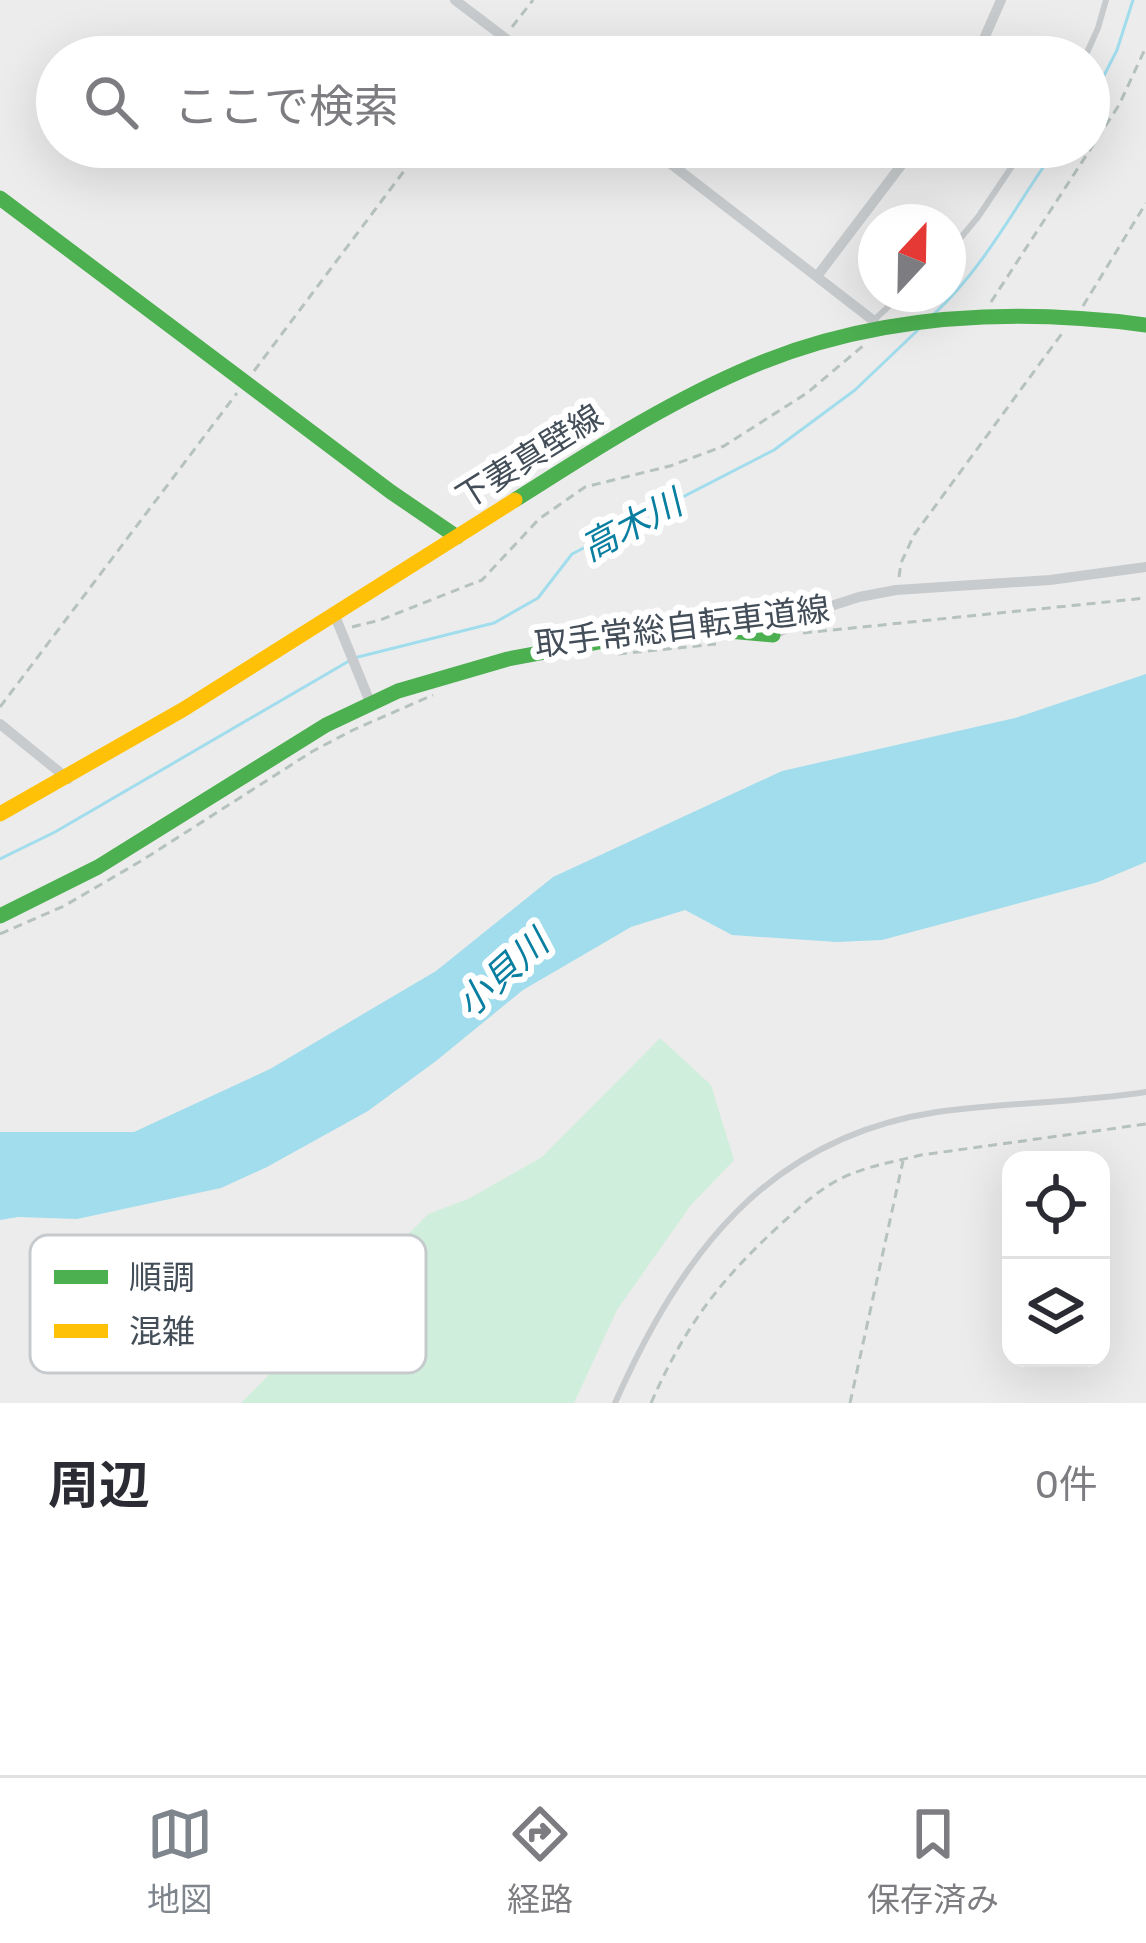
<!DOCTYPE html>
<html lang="ja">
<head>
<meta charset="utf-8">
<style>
	body { margin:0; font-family:"Golos Text","Noto Sans JP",sans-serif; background:#f2f2f3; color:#2b2b33 }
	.controls { position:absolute; right:36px; bottom:36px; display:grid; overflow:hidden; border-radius:24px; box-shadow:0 12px 48px #0002 }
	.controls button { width:108px; height:108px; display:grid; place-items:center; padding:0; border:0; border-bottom:3px solid #e1e1e2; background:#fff; color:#2b2b33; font:60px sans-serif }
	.compass { position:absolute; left:858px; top:204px; width:108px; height:108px; border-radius:50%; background:#fff; box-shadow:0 12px 48px #0002; rotate:22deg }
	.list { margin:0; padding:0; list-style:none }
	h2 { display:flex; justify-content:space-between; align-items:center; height:156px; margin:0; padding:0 48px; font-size:51px }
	h2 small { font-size:39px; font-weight:400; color:#7c7c81 }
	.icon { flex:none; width:66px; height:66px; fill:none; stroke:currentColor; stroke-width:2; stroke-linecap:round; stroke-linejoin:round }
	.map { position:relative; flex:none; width:1146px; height:1403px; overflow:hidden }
	.search { position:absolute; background:#fff; box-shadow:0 12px 48px #0002; left:36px; right:36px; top:36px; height:132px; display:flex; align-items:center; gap:30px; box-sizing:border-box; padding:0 42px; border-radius:66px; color:#7c7c81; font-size:45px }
	.sheet { height:372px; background:#fff }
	nav { display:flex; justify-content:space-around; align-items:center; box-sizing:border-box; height:168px; border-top:3px solid #e1e1e2; background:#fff; font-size:33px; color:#7c7c81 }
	nav a { display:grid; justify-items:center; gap:6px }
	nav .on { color:#7e858c }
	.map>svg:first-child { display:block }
	.green { fill:#cfeedb }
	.water { fill:#a1dded }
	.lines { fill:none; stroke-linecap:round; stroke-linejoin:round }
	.stream { stroke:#a1dded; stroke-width:3 }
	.path { stroke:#b5c2be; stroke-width:3; stroke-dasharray:9 6; stroke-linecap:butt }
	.lane { stroke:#c8cbcd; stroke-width:6 }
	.street { stroke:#c8cbcd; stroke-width:10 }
	.fast { stroke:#4caf50; stroke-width:15 }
	.slow { stroke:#ffc107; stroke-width:15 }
	.labels { text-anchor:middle; stroke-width:12; stroke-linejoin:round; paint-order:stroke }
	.street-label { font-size:33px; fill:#434e59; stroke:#fff }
	.water-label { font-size:36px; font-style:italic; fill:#087ea0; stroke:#fff }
	.key { fill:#fff; stroke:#c7cacd; stroke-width:3 }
	.key-label { font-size:33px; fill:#434e59 }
</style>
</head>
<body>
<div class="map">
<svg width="1146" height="1403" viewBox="0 0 1146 1403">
	<rect width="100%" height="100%" fill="#edecec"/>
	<path class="green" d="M660,1038L711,1085L734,1160L691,1205L617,1310L574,1403H241L428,1214L468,1199L542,1157Z"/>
	<path class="water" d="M1146,674V862L1098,882L882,940L837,942L732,935L685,910L631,927L523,990L436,1061L368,1111L267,1167L221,1188L77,1219L18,1217L0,1220V1132H134L270,1069L436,971L553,877L782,771L1015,718Z"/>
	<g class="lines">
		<path class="stream" d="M1089,105L1117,50L1133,0
			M934,314C985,267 1017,203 1057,147
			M358,657L494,623L538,598L572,554L774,450L855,390L919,329
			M0,859L55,832L349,661"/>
		<path class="path" d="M512,27L533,0
			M490,57L499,45
			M991,302L1119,105L1146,47
			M1083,306L1146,203
			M254,371L422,147
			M899,577L901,563L914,535L1063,332
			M352,627L380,620L482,580L539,519L585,487L670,466L724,446L807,393L864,345
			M803,633L1146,598
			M618,654L716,644
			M0,707L237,393
			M0,934L64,906L141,861L313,751L353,730L433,695
			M651,1403C685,1326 719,1281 781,1224C800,1207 818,1190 840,1179C866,1166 893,1162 921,1155L1146,1124
			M850,1403L903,1161"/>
		<path class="lane" d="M1085,57L1098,28L1106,0
			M948,253L978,217L1025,147
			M874,320L902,294
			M615,1403C681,1255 766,1138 937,1112C1006,1102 1077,1103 1146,1092"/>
		<path class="street" d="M455,0L530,57
			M976,57L1001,0
			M649,147L874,321L875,329
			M818,275L915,147
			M335,616L370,702
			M773,635L825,608L859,597L896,590L1050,580L1146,567
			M0,724L68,779"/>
		<path class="fast" d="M0,198L391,492L457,537
			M515,500C587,454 660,407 739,372C868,314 1008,307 1146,325
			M0,916L98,867L326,725L398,691L508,659L637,635L706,629L773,635"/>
		<path class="slow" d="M0,814L184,709L515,500"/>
	</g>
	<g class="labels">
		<g class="street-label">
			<text transform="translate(529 456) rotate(-32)" y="12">下妻真壁線</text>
			<text transform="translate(682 626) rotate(-7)" y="12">取手常総自転車道線</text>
		</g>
		<g class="water-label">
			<text transform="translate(631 525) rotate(-28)" y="13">高木川</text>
			<text transform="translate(502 973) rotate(-42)" y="13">小貝川</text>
		</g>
	</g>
	<rect x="30" y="1235" width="396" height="138" rx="18" class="key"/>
	<rect x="54" y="1270" width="54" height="14" fill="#4caf50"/>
	<rect x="54" y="1324" width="54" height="14" fill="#ffc107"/>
	<g class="key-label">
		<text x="129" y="1289">順調</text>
		<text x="129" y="1343">混雑</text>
	</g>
</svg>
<div class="controls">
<button><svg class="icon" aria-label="locate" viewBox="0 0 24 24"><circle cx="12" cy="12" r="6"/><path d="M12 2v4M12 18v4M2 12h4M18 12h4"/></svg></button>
<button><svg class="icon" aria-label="layers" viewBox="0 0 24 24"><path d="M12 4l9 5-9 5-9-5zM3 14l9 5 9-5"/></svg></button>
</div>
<svg class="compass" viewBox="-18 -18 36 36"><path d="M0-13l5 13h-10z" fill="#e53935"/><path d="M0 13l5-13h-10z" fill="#7c7c81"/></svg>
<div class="search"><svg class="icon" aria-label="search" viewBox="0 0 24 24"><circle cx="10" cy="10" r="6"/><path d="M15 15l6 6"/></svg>ここで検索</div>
</div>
<section class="sheet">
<h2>周辺<small>0件</small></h2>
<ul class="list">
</ul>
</section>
<nav>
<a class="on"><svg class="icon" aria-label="map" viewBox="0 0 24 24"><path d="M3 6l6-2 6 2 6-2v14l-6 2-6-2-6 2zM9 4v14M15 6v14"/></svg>地図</a>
<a><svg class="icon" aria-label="directions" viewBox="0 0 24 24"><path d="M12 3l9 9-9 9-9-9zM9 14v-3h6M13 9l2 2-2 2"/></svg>経路</a>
<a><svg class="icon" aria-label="saved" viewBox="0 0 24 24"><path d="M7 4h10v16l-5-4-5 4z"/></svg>保存済み</a>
</nav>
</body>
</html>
